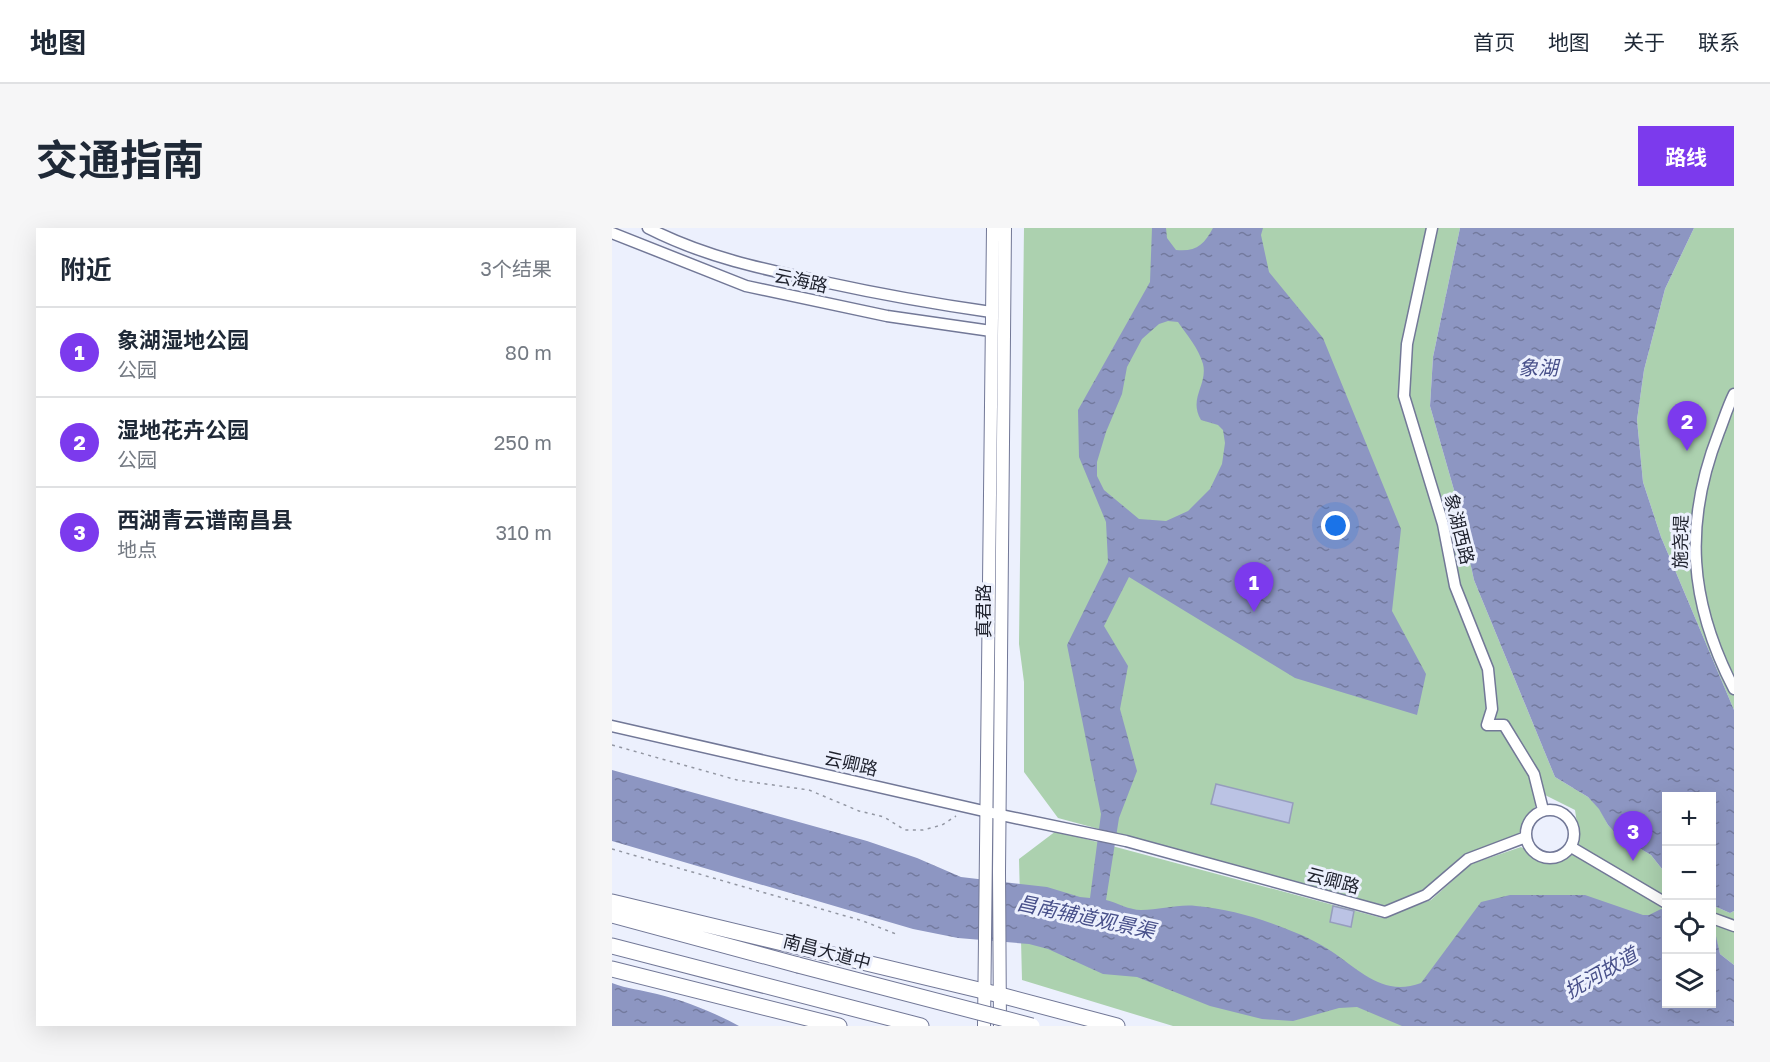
<!DOCTYPE html>
<html lang="zh">
<head>
<meta charset="utf-8">
<style>
	body { margin:0; font-family:"Golos Text","Noto Sans SC",sans-serif; background:#f6f6f7; color:#1f2937 }
	.controls { position:absolute; right:18px; bottom:18px; display:grid; overflow:hidden; border-radius:0px; box-shadow:0 6px 24px #0002 }
	.controls button { width:54px; height:54px; display:grid; place-items:center; padding:0; border:0; border-bottom:2px solid #e0e1e3; background:#fff; color:#1f2937; font:30px sans-serif }
	.you { position:absolute; left:724px; top:298px; width:21px; height:21px; margin:-15px; border:4px solid #fff; border-radius:50%; background:#1a73e8; box-shadow:0 0 0 9px #1a73e833 }
	.badge { display:grid; place-items:center; width:39px; height:39px; border-radius:50%; background:#7c3aed; color:#fff; font-size:20px; font-weight:700 }
	.pin { position:absolute; translate:-50% -50px; filter:drop-shadow(0 2px 3px #0008) }
	.pin::after { content:''; position:absolute; top:32px; width:21px; height:18px; background:inherit; clip-path:polygon(0 0,100% 0,50% 100%) }
	.list { margin:0; padding:0; list-style:none }
	h2 { display:flex; justify-content:space-between; align-items:center; height:78px; margin:0; padding:0 24px; font-size:26px }
	h2 small { font-size:20px; font-weight:400; color:#747a83 }
	.list li { display:grid; grid-template-columns:39px 1fr auto; gap:18px; align-items:center; box-sizing:border-box; height:90px; padding:0 24px; border-top:2px solid #e0e1e3 }
	.list b { display:block; font-size:22px; white-space:nowrap }
	.list p { margin:0; font-size:20px; white-space:nowrap; color:#747a83 }
	.list em { font-size:20px; font-style:normal; color:#747a83 }
	.icon { flex:none; width:33px; height:33px; fill:none; stroke:currentColor; stroke-width:2; stroke-linecap:round; stroke-linejoin:round }
	.map { position:relative; flex:none; width:1122px; height:798px; overflow:hidden; border-radius:0px }
	header { display:flex; align-items:center; gap:36px; box-sizing:border-box; height:84px; padding:0 30px; background:#fff; border-bottom:2px solid #e0e1e3 }
	header strong { font-size:28px }
	nav { display:flex; gap:33px; margin-inline-start:auto; font-size:21px }
	.intro { display:flex; align-items:center; justify-content:space-between; box-sizing:border-box; height:144px; padding:0 36px }
	h1 { margin:0; font-size:42px }
	.button { padding:15px 27px; border-radius:0px; background:#7c3aed; color:#fff; font-size:21px; font-weight:700 }
	main { display:flex; gap:36px; padding:0 36px }
	aside { flex:1; background:#fff; border-radius:0px; box-shadow:0 6px 24px #0002 }
	.map>svg:first-child { display:block }
	.green { fill:#acd1af }
	.water { fill:url(#water-ripples); fill-rule:evenodd }
	.building { fill:#bbc3e4; stroke:#969dbd; stroke-width:1.5 }
	.lines { fill:none; stroke-linecap:round; stroke-linejoin:round }
	.minor-casing { stroke:#727897; stroke-width:13 }
	.major-casing { stroke:#727897; stroke-width:14 }
	.highway-casing { stroke:#727897; stroke-width:17 }
	.path { stroke:#9397a3; stroke-width:1.5; stroke-dasharray:3 4.5; stroke-linecap:butt }
	.minor { stroke:#fff; stroke-width:10 }
	.major { stroke:#fff; stroke-width:12 }
	.highway { stroke:#fff; stroke-width:15 }
	.highway-bridge-casing { stroke:#727897; stroke-width:17; stroke-linecap:butt }
	.highway-bridge { stroke:#fff; stroke-width:15 }
	.labels { text-anchor:middle; stroke-width:6; stroke-linejoin:round; paint-order:stroke }
	.street-label { font-size:18px; fill:#1d202c; stroke:#ecf0fd }
	.water-label { font-size:20px; font-style:italic; fill:#48508a; stroke:#ecf0fd }
</style>
</head>
<body>
<header>
<strong>地图</strong>
<nav><a>首页</a><a>地图</a><a>关于</a><a>联系</a></nav>
</header>
<div class="intro"><h1>交通指南</h1><a class="button">路线</a></div>
<main>
<aside>
<h2>附近<small>3个结果</small></h2>
<ul class="list">
<li><span class="badge">1</span><div><b>象湖湿地公园</b><p>公园</p></div><em>80 m</em></li>
<li><span class="badge">2</span><div><b>湿地花卉公园</b><p>公园</p></div><em>250 m</em></li>
<li><span class="badge">3</span><div><b>西湖青云谱南昌县</b><p>地点</p></div><em>310 m</em></li>
</ul>
</aside>
<div class="map">
<svg width="1122" height="798" viewBox="0 0 1122 798">
	<defs>
		<pattern id="water-ripples" width="26" height="14" patternUnits="userSpaceOnUse" patternTransform="scale(1.5)"><rect width="26" height="14" fill="#8d96c2"/><path d="M2 4q2-2 4 0t4 0M15 11q2-2 4 0t4 0" fill="none" stroke="#737a9e"/></pattern>
	</defs>
	<rect width="100%" height="100%" fill="#ecf0fd"/>
	<path class="green" d="M412,0H848L821,129L818,178L844,269L862,352L943,549L976,569L988,581L996,597L1005,607L1039,627L1054,646V776L1095,798H561L410,752L407,631L444,603L770,690L819,672L859,636L909,619L934,634L961,627L967,609L963,582L931,566L906,607L851,627L814,660L781,680L446,590L412,544V454L407,416Z
		M1082,0H1122V482L1049,309L1031,254L1025,192L1032,142L1053,61Z
		M1100,677L1118,685L1122,683V737L1108,726L1104,710L1100,755Z"/>
	<path class="water" d="M540,0H554L555,10L564,22C584,24 592,17 601,0H651L649,7L657,44L711,110L789,301L780,383L814,446L805,487L683,450L517,349L492,398L516,438L508,481L525,543L507,590L494,672C506,675 517,682 529,682C548,682 566,676 584,678C618,681 651,691 682,704C695,709 708,716 719,723C749,743 771,769 809,755L869,674L898,667H973L1031,687H1037L1049,681L1054,682V776H1100V700L1104,708L1108,726L1122,737V798H790L745,779L727,780L681,793L650,791L598,778L525,749L491,746L436,721L417,716L346,710L301,701L0,613V542L255,613L305,630L349,649L435,659L468,669L478,670L489,586L455,417L496,334L494,294L467,229L466,182L538,54ZM556,93L566,94C575,107 587,121 591,136C596,157 576,170 589,192L606,197L611,202L613,215L610,236L598,261L576,283L554,293L527,291L492,262L485,248V234L494,204L510,166L515,139L530,111L547,96Z
		M848,0H1082L1053,61L1032,142L1025,192L1031,254L1049,309L1122,482V683L1118,685L1100,677V568H1054V646L1039,627L1005,607L996,597L987,581L976,569L943,549L862,352L844,269L818,178L821,129Z
		M0,755C15,761 30,762 45,766C74,773 101,784 127,798H0Z"/>
	<path class="building" d="M604,556L681,575L677,595L599,576Z
		M721,678L742,683L739,699L718,694Z"/>
	<g class="lines">
		<defs>
			<path id="minor" d="M36,0C93,29 150,41 212,54C267,66 323,76 379,84
				M820,0L795,116L792,168L831,296L843,358L876,441L880,481L875,497H892L922,546L931,582
				M0,5L134,58L275,88L379,103
				M1122,166C1116,178 1112,191 1107,204C1071,296 1077,374 1122,461
				M0,498L389,587L514,613L773,684L814,667L856,631L914,609
				M914 606a24 24 0 1 1 48 0a24 24 0 1 1-48 0Z
				M959,619L1054,675
				M1100,690L1122,698"/>
			<path id="major" d="M372,798L381,0
				M388,798L387,644L393,0"/>
			<path id="highway" d="M0,674L388,767L505,798
				M0,687L186,737
				M0,718L309,798
				M0,741L227,798"/>
		</defs>
		<use href="#minor" class="minor-casing"/>
		<use href="#major" class="major-casing"/>
		<use href="#highway" class="highway-casing"/>
		<path class="path" d="M0,517L125,552L197,562L247,583L272,589L293,602H311L330,597L344,588
			M0,621L251,693L284,706"/>
		<use href="#minor" class="minor"/>
		<use href="#major" class="major"/>
		<use href="#highway" class="highway"/>
		<defs>
			<path id="highway-bridge" d="M186,737L420,798"/>
		</defs>
		<use href="#highway-bridge" class="highway-bridge-casing"/>
		<use href="#highway-bridge" class="highway-bridge"/>
	</g>
	<g class="labels">
		<g class="street-label">
			<text transform="translate(189 53) rotate(12)" y="6">云海路</text>
			<text transform="translate(847 301) rotate(76)" y="6">象湖西路</text>
			<text transform="translate(1069 314) rotate(-89)" y="6">施尧堤</text>
			<text transform="translate(372 383) rotate(-90)" y="6">真君路</text>
			<text transform="translate(239 536) rotate(13)" y="6">云卿路</text>
			<text transform="translate(721 653) rotate(15)" y="6">云卿路</text>
			<text transform="translate(215 724) rotate(15)" y="6">南昌大道中</text>
		</g>
		<g class="water-label">
			<text x="926" y="147">象湖</text>
			<text transform="translate(474 689) rotate(12)" y="7">昌南辅道观景渠</text>
			<text transform="translate(989 745) rotate(-30)" y="7">抚河故道</text>
		</g>
	</g>
</svg>
<div class="controls">
<button>+</button>
<button>−</button>
<button><svg class="icon" aria-label="locate" viewBox="0 0 24 24"><circle cx="12" cy="12" r="6"/><path d="M12 2v4M12 18v4M2 12h4M18 12h4"/></svg></button>
<button><svg class="icon" aria-label="layers" viewBox="0 0 24 24"><path d="M12 4l9 5-9 5-9-5zM3 14l9 5 9-5"/></svg></button>
</div>
<div class="you"></div>
<div class="pin badge" style="left:642px;top:384px">1</div>
<div class="pin badge" style="left:1075px;top:223px">2</div>
<div class="pin badge" style="left:1021px;top:633px">3</div>
</div>
</main>
</body>
</html>
